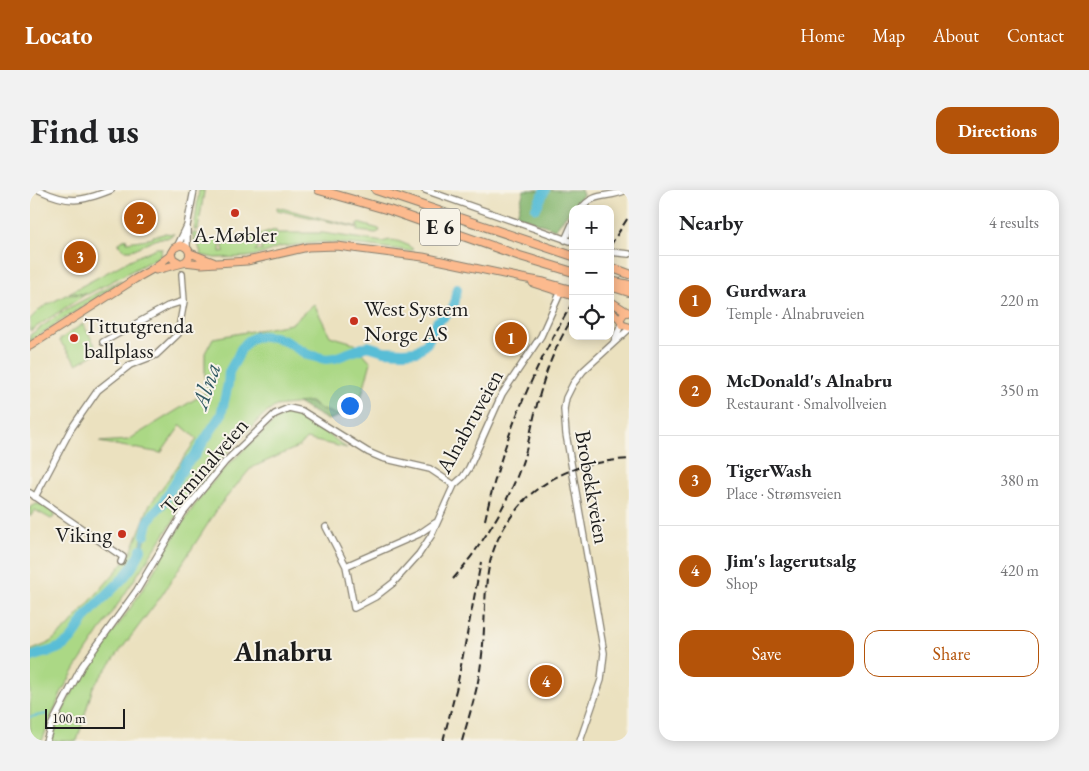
<!DOCTYPE html>
<html lang="en">
<head>
<meta charset="utf-8">
<style>
	body { margin:0; font-family:"EB Garamond",serif; background:#f2f2f2; color:#202124 }
	.controls { position:absolute; right:15px; top:15px; display:grid; overflow:hidden; border-radius:10px; box-shadow:0 2px 12px #0003 }
	.controls button { width:45px; height:45px; display:grid; place-items:center; padding:0; border:0; border-bottom:1px solid #e0e0e0; background:#fff; color:#202124; font:25px sans-serif }
	.scale { position:absolute; left:15px; bottom:12px; width:80px; box-sizing:border-box; padding-left:5px; border:2px solid #1c1c1c; border-top:0; font-size:14px; line-height:18px; white-space:nowrap; color:#1c1c1c; -webkit-text-stroke:4px #f7f3e8; paint-order:stroke }
	.you { position:absolute; left:319px; top:215px; width:18px; height:18px; margin:-12px; border:4px solid #fff; border-radius:50%; background:#1a73e8; box-shadow:0 0 0 8px #1a73e833 }
	.badge { display:grid; place-items:center; width:32px; height:32px; border-radius:50%; background:#b45309; color:#fff; font-size:16px; font-weight:700 }
	.pin { position:absolute; translate:-50% -50%; border:2px solid #fff; box-shadow:0 1px 5px #0006 }
	.list { margin:0; padding:0; list-style:none }
	h2 { display:flex; justify-content:space-between; align-items:center; height:65px; margin:0; padding:0 20px; font-size:21px }
	h2 small { font-size:16px; font-weight:400; color:#757577 }
	.list li { display:grid; grid-template-columns:32px 1fr auto; gap:15px; align-items:center; box-sizing:border-box; height:90px; padding:0 20px; border-top:1px solid #e0e0e0 }
	.list b { display:block; font-size:19px; white-space:nowrap }
	.list p { margin:0; font-size:16px; white-space:nowrap; color:#757577 }
	.list em { font-size:16px; font-style:normal; color:#757577 }
	.actions { display:flex; gap:10px; padding:15px 20px }
	.actions a { flex:1; padding:11px 0; border:1px solid #b45309; border-radius:15px; text-align:center; font-size:18px; color:#b45309 }
	.actions .main { background:#b45309; color:#fff }
	.icon { flex:none; width:28px; height:28px; fill:none; stroke:currentColor; stroke-width:2; stroke-linecap:round; stroke-linejoin:round }
	.map { position:relative; flex:none; width:599px; height:551px; overflow:hidden; border-radius:15px }
	header { display:flex; align-items:center; gap:30px; box-sizing:border-box; height:70px; padding:0 25px; background:#b45309; color:#fff }
	header strong { font-size:24px }
	nav { display:flex; gap:28px; margin-inline-start:auto; font-size:18px }
	.intro { display:flex; align-items:center; justify-content:space-between; box-sizing:border-box; height:120px; padding:0 30px }
	h1 { margin:0; font-size:35px }
	.button { padding:12px 22px; border-radius:15px; background:#b45309; color:#fff; font-size:18px; font-weight:700 }
	main { display:flex; gap:30px; padding:0 30px }
	aside { flex:1; background:#fff; border-radius:15px; box-shadow:0 2px 12px #0003 }
	.map>svg:first-child { display:block }
	.green { fill:#abd885; stroke:#647a50 }
	.forest { fill:#88b872; stroke:#526a47 }
	.water { fill:#58bdd6; stroke:#3a6c79 }
	.lines { fill:none; stroke-linecap:round; stroke-linejoin:round }
	.stream { stroke:#58bdd6; stroke-width:2 }
	.river { stroke:#58bdd6; stroke-width:10 }
	.minor-casing { stroke:#847e6e; stroke-width:8 }
	.major-casing { stroke:#847e6e; stroke-width:9 }
	.highway-casing { stroke:#847e6e; stroke-width:10 }
	.minor { stroke:#fff; stroke-width:5.5 }
	.major { stroke:#fcba8e; stroke-width:7 }
	.highway { stroke:#fcba8e; stroke-width:8 }
	.rail { stroke:#1c1c1c; stroke-width:2; stroke-dasharray:8 4; stroke-linecap:butt }
	.poi-dot { fill:#c8321e; stroke:#f7f3e8; stroke-width:2 }
	.labels { text-anchor:middle; stroke-width:4; stroke-linejoin:round; paint-order:stroke }
	.shield { fill:#f7f3e8; stroke:#5e5c59; stroke-width:1 }
	.shield-label { font-size:21px; font-weight:bold; fill:#1c1c1c }
	.poi-label { font-size:22px; fill:#1c1c1c; stroke:#f7f3e8; text-anchor:start }
	.street-label { font-size:22px; fill:#1c1c1c; stroke:#f7f3e8 }
	.water-label { font-size:24px; font-style:italic; fill:#345c66; stroke:#f7f3e8 }
	.district-label { font-size:28px; font-weight:bold; fill:#1c1c1c; stroke:#f7f3e8 }
</style>
</head>
<body>
<header>
<strong>Locato</strong>
<nav><a>Home</a><a>Map</a><a>About</a><a>Contact</a></nav>
</header>
<div class="intro"><h1>Find us</h1><a class="button">Directions</a></div>
<main>
<div class="map">
<svg width="599" height="551" viewBox="0 0 599 551">
	<rect width="100%" height="100%" fill="#f7f3e8"/>
	<filter id="ink" filterUnits="userSpaceOnUse"><feTurbulence type="fractalNoise" baseFrequency=".02" numOctaves="2"/><feDisplacementMap in="SourceGraphic" scale="10" xChannelSelector="R" yChannelSelector="G"/><feConvolveMatrix kernelMatrix="1 2 1 2 8 2 1 2 1" color-interpolation-filters="sRGB"/></filter>
	<filter id="wash" filterUnits="userSpaceOnUse"><feTurbulence type="fractalNoise" baseFrequency=".0096" numOctaves="4" result="noise"/><feDisplacementMap in="SourceGraphic" scale="20" xChannelSelector="R" yChannelSelector="G"/><feGaussianBlur stdDeviation="1.12" result="paint"/><feColorMatrix in="noise" values="0 0 0 0 0 0 0 0 0 0 0 0 0 0 0 0 0 1.4 0 .05"/><feComposite in="paint" operator="in"/></filter>
	<g filter="url(#wash)">
		<rect width="100%" height="100%" fill="#ebe1bf"/>
		<path class="green" d="M169,0H174V2L168,40H164Z
			M247,17L327,37L328,33L349,39L350,41L346,43L327,41L329,38L247,20Z
			M246,40V43H293L353,52C362,47 375,53 383,59L380,61L341,56L293,52L249,57L232,64L217,67L185,68L170,65L171,63L168,54L163,49L166,48L162,46L163,43H167L169,47L168,48L176,51L191,50L190,62L195,61L193,59V49L225,45L229,56L225,61L228,60L232,61L227,45L239,41L241,43V41Z
			M134,43L144,44L137,48H130L102,60H95L88,54L96,48L97,52L123,48V46L134,44Z
			M126,58H132L130,66L58,104L39,103L100,70Z
			M91,90L92,91L0,151V145L37,119Z
			M56,104L0,141V129L11,118L36,105Z
			M284,114L300,146L324,153L341,172L329,215L320,224L310,226L293,220L280,212L246,216L232,226L185,276L148,324L48,474L31,503L12,551H0V461L19,453L38,437L100,365L119,316L167,249L151,235L131,263L69,252L98,250L175,203V163L183,148L261,134Z
			M53,134L69,162L47,174L29,150Z
			M260,223C280,226 300,247 317,258L276,249L270,256L221,278L190,315L132,405L63,497L47,551H21C36,500 71,461 101,417C125,382 144,343 170,308C192,278 221,254 247,229L253,225Z
			M6,314H12L25,323L24,327L21,329L5,320L0,327V317Z"/>
		<path class="forest" d="M494,0H551L553,5L525,39L487,25Z
			M280,212L293,220L310,226L298,230L267,213Z"/>
		<path class="water" d="M116,331L120,333L109,372L105,369L111,354Z"/>
		<g class="lines">
			<path class="stream" d="M0,527L17,524"/>
			<path class="river" d="M506,18L515,0
				M115,345L118,332L124,323L133,313L156,274L165,265L191,225L198,194L199,182L207,168L211,159L218,151L225,147L232,146L244,147L257,152L278,165L296,169L305,168L338,156L354,161L373,162L387,161L397,153L407,132L421,121L424,115L427,99
				M0,468C12,461 26,463 38,452C46,445 50,435 56,427C74,404 101,388 111,359"/>
		</g>
	</g>
	<g filter="url(#ink)">
		<g class="lines">
			<defs>
				<path id="minor" d="M9,0C39,14 51,12 81,0
					M395,0L543,52
					M551,19C564,1 579,9 596,0
					M535,50L543,32
					M148,55L157,36
					M157,58V36L164,0
					M580,62L599,64
					M73,152L138,116L154,111
					M584,152L591,134
					M0,303L93,367L91,372
					M5,307L41,239L68,200L100,175L126,165L148,144L154,111L152,84
					M296,337L316,376L324,418L345,407L363,393L389,364L401,346L424,295L433,287L439,278L472,204L511,146L532,99
					M316,376L389,344L405,333
					M16,551L21,536L52,476L107,400L153,323L195,272L245,224L259,218L272,221L338,262L352,268L400,279L424,295
					M550,551L571,490L574,463L536,244L534,219L536,208L543,194L553,181L599,139"/>
				<path id="major" d="M160,63L183,72
					M154,72L172,74L217,71L278,57L307,56L393,67L492,88L514,92L543,100
					M126,80L153,73C163,68 161,57 150,55L144,58L141,63L143,69L150,73
					M503,93L543,106
					M580,111L597,122
					M580,120L590,129
					M599,122L594,123L590,129L592,135L599,137
					M0,156L105,89L121,80L141,65"/>
				<path id="highway" d="M289,0L359,20L490,66L543,82
					M346,0L543,66
					M580,77L599,84
					M580,91L599,95
					M580,96L599,102"/>
			</defs>
			<use href="#minor" class="minor-casing"/>
			<use href="#major" class="major-casing"/>
			<use href="#highway" class="highway-casing"/>
			<use href="#minor" class="minor"/>
			<use href="#major" class="major"/>
			<use href="#highway" class="highway"/>
			<path class="rail" d="M580,56L599,26
				M492,312C524,282 555,272 599,269
				M455,330C472,251 502,181 543,112
				M423,389C452,356 481,309 494,267C501,245 504,223 511,200C518,174 529,150 543,127
				M413,551L427,496L451,372
				M432,551C439,526 448,499 451,473C460,406 444,364 496,309"/>
		</g>
	</g>
	<g class="poi-dot">
		<circle cx="205" cy="23" r="5"/>
		<circle cx="324" cy="131" r="5"/>
		<circle cx="44" cy="148" r="5"/>
		<circle cx="92" cy="344" r="5"/>
	</g>
	<g class="labels">
		<rect class="shield" x="390" y="18.5" width="40" height="37" rx="4"/>
		<g class="shield-label">
			<text x="410" y="44">E 6</text>
		</g>
		<g class="poi-label">
			<text x="205" y="52" text-anchor="middle">A-Møbler</text>
			<text x="334" y="126">West System<tspan x="334" dy="25">Norge AS</tspan></text>
			<text x="54" y="143">Tittutgrenda<tspan x="54" dy="25">ballplass</tspan></text>
			<text x="82" y="352" text-anchor="end">Viking</text>
		</g>
		<g class="street-label">
			<text transform="translate(439 231) rotate(-61)" y="8">Alnabruveien</text>
			<text transform="translate(174 276) rotate(-49)" y="8">Terminalveien</text>
			<text transform="translate(563 297) rotate(80)" y="8">Brobekkveien</text>
		</g>
		<g class="water-label">
			<text transform="translate(176 196) rotate(-72)" y="8">Alna</text>
		</g>
		<g class="district-label">
			<text x="253" y="471">Alnabru</text>
		</g>
	</g>
</svg>
<div class="controls">
<button>+</button>
<button>−</button>
<button><svg class="icon" aria-label="locate" viewBox="0 0 24 24"><circle cx="12" cy="12" r="6"/><path d="M12 2v4M12 18v4M2 12h4M18 12h4"/></svg></button>
</div>
<div class="scale">100 m</div>
<div class="you"></div>
<div class="pin badge" style="left:481px;top:148px">1</div>
<div class="pin badge" style="left:110px;top:28px">2</div>
<div class="pin badge" style="left:50px;top:67px">3</div>
<div class="pin badge" style="left:516px;top:491px">4</div>
</div>
<aside>
<h2>Nearby<small>4 results</small></h2>
<ul class="list">
<li><span class="badge">1</span><div><b>Gurdwara</b><p>Temple · Alnabruveien</p></div><em>220 m</em></li>
<li><span class="badge">2</span><div><b>McDonald's Alnabru</b><p>Restaurant · Smalvollveien</p></div><em>350 m</em></li>
<li><span class="badge">3</span><div><b>TigerWash</b><p>Place · Strømsveien</p></div><em>380 m</em></li>
<li><span class="badge">4</span><div><b>Jim's lagerutsalg</b><p>Shop</p></div><em>420 m</em></li>
</ul>
<div class="actions"><a class="main">Save</a><a>Share</a></div>
</aside>
</main>
</body>
</html>
